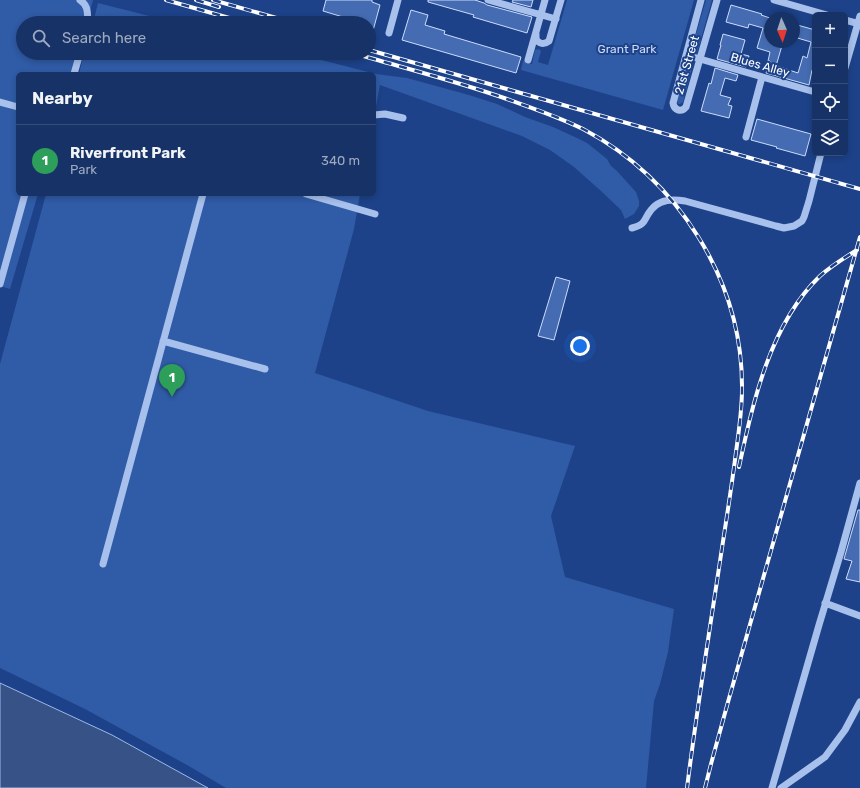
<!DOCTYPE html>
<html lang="en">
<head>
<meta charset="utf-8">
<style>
	body { margin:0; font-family:Rubik,sans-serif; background:#233e70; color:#f1f3f6 }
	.controls { position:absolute; right:12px; top:12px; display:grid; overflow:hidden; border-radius:6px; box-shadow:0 2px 6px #0003 }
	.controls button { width:36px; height:36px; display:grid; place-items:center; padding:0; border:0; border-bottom:1px solid #354d7b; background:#163267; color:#f1f3f6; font:20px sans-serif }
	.compass { position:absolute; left:764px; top:12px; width:36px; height:36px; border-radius:50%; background:#163267; box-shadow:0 2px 6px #0003; rotate:177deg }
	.you { position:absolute; left:580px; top:346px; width:14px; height:14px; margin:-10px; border:3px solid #fff; border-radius:50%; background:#1a73e8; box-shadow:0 0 0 6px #1a73e833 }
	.badge { display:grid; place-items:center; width:26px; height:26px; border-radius:50%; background:#ea580c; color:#fff; font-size:13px; font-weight:700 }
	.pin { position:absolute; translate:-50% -33px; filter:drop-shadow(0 1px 2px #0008) }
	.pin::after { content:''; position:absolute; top:21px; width:14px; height:12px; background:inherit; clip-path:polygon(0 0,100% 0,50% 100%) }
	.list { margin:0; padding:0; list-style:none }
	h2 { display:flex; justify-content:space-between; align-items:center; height:52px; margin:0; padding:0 16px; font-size:17px }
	h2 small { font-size:13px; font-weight:400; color:#9eaac0 }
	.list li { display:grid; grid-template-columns:26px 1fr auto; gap:12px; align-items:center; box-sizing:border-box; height:72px; padding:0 16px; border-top:1px solid #354d7b }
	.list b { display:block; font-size:15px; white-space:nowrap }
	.list p { margin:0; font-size:13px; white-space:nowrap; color:#9eaac0 }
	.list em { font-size:13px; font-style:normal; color:#9eaac0 }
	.icon { flex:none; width:22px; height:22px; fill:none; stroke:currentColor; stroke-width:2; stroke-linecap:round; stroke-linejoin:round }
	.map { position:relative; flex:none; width:860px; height:788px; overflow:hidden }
	.search { position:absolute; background:#163267; box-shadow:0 2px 6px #0003; left:16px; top:16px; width:360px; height:44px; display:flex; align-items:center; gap:10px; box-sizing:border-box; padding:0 14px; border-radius:22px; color:#9eaac0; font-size:15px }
	.panel { position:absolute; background:#163267; box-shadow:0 2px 6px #0003; left:16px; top:72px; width:360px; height:124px; border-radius:6px }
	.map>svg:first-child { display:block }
	.green { fill:#305ba6 }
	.water { fill:#365286; stroke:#9ab9ed }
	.building { fill:#456cb2; stroke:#ccdcf9 }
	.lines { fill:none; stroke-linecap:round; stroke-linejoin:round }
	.minor { stroke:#a7c0ec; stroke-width:7 }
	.rail-casing { stroke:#fff; stroke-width:4 }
	.rail { stroke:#1d4289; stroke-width:2.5; stroke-dasharray:8; stroke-linecap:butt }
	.labels { text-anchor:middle; stroke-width:4; stroke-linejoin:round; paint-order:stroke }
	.park-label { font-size:12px; fill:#ccdcf9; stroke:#1d4289 }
	.street-label { font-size:12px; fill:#fff; stroke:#1d4289 }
</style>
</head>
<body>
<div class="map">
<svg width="860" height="788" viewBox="0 0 860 788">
	<rect width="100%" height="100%" fill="#1d4289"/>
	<path class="green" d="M0,0H93L87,23H23V53H78L72,74H18V194H38L10,289L0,286Z
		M567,0H694L663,110L521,70L523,61L532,64L535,50L538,49L540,50L541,51L538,62L548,65Z
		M706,0H712L697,53L695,55L692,53L691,51Z
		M98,3L177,23H93Z
		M84,53H294L376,74L407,78L469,95L497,104L525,117L553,127L577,138L587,143L607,159L611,166L617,171L636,192L639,201V206L634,214L625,219L621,210L601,191L574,167L550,150L522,136L380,85L374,117V74H79Z
		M689,62H692L693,65L683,102L680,104H678L677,101L688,64Z
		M46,194H360L354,229L315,373L428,411L575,446L551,516L565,577L674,609L668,652L660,684L654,701L646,788H226L187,765L85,709L0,668V364Z"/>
	<path class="water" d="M0,683L112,735L208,788H0Z"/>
	<path class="building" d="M326,0H372V2L380,5L371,38L369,37V23H363L323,11Z
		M428,0H475L484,3L487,5L532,17L527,33L473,17L474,15L428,2Z
		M513,0H533L531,7L512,2Z
		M731,5L762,14L761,15L770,18V42H783L776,66L783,68L798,73L803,56L807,58L811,42L794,37V24L815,30V71L812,70L809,85L766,73L770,61H768L770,52L757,48L763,28L749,24L748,28L726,22Z
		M411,10L428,15L425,25L445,31L444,34L521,57L516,73L402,40Z
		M723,34L745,40L741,54L749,56L746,67L717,59L721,45H720Z
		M715,68L738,75L736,81L725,78L720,95L731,98L728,105L732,106L729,118L701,111L709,83L711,84Z
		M757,119L811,134L805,156L776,148L777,147L751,140Z
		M556,277L570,281L554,340L538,336Z
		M858,510H860V582L846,579L852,561L844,559Z"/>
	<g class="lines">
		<path class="minor" d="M80,0C89,6 87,13 88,23
			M488,0L556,19
			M701,0L673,103C674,110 681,113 686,107L717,0
			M774,0L827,15
			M845,20L860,24
			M389,33L398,0
			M536,34V39C539,44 544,45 549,41L561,0
			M686,55L815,92
			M528,60L545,0
			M845,68L860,16
			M74,74L80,53
			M0,102L18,107
			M374,115L385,114L403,118
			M746,137L762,77
			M306,194L375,214
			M632,228C647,224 643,220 651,210C659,199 674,199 685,201L776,226L784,228L794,226L802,221L804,217L809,201L821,153
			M0,284L25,194
			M163,341L265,369
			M103,564L203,194
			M825,603L860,616
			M772,788L819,625L841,552L860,483
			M781,788L825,757L845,730L860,702"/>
		<defs>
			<path id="rail" d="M166,0L247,23
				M196,0L219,7
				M213,0L294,23
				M369,50L860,189
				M353,53C404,68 456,81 507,99C532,108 559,117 583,129C678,179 743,281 742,389C742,410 739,431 736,452C732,484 727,516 722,548C710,628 697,708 687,788
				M739,467C753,402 770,324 820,276C831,266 844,258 857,250
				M705,788L711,764L728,702L860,237"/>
		</defs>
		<use href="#rail" class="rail-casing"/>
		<use href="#rail" class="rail"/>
	</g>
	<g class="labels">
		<g class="park-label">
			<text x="627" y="53">Grant Park</text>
		</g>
		<g class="street-label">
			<text transform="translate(687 65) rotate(-74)" y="4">21st Street</text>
			<text transform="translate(760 65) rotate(16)" y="4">Blues Alley</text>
		</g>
	</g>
</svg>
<div class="controls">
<button>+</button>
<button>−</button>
<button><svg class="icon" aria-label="locate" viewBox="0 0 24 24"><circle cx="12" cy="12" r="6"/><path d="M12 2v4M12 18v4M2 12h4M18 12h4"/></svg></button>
<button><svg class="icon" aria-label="layers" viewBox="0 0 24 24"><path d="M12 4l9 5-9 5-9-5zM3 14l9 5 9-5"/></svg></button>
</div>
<svg class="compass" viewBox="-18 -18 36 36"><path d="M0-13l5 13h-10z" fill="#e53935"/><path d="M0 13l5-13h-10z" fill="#9eaac0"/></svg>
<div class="you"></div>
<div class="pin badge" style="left:172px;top:397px;background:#2e9e5b">1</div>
<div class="search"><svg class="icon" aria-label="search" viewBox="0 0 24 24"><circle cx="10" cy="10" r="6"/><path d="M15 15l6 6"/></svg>Search here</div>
<section class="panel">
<h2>Nearby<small></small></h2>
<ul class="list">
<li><span class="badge" style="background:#2e9e5b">1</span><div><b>Riverfront Park</b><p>Park</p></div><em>340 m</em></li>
</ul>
</section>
</div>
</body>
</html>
